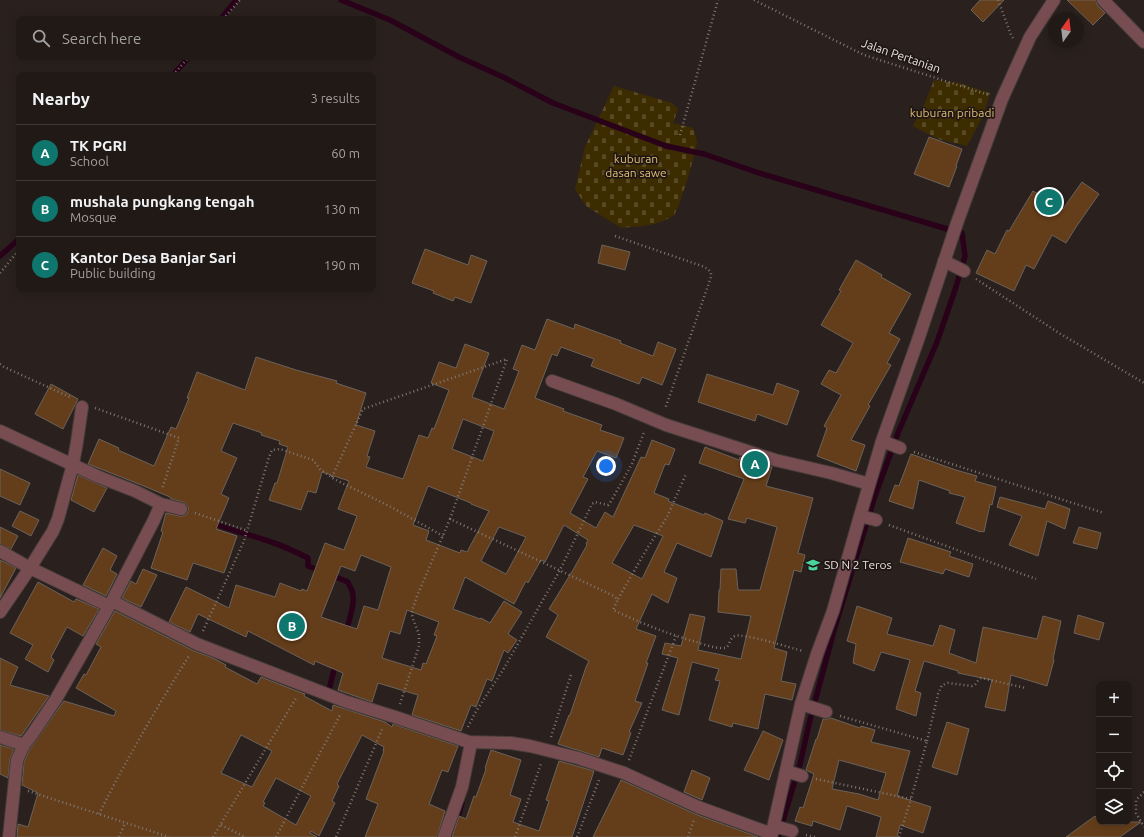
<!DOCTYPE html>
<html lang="en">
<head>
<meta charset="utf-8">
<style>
	body { margin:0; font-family:Ubuntu,sans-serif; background:#2d2623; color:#f1f3f6 }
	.controls { position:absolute; right:12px; bottom:12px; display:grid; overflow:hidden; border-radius:8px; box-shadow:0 2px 10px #0003 }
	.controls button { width:36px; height:36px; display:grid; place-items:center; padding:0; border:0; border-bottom:1px solid #3d3835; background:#201916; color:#f1f3f6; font:20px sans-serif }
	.compass { position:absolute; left:1048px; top:12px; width:36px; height:36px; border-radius:50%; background:#201916; box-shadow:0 2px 10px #0003; rotate:14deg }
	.you { position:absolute; left:606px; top:466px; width:14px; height:14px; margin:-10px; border:3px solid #fff; border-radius:50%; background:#1a73e8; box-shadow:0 0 0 6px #1a73e833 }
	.badge { display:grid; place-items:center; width:26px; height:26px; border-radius:50%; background:#0f766e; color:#fff; font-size:13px; font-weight:700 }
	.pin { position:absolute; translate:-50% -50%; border:2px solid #fff; box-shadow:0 1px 4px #0006 }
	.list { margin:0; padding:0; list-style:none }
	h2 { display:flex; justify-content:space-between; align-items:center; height:52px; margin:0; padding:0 16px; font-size:17px }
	h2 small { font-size:13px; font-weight:400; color:#a2a0a1 }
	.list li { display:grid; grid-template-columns:26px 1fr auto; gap:12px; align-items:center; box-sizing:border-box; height:56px; padding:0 16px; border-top:1px solid #3d3835 }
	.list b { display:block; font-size:15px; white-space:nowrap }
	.list p { margin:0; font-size:13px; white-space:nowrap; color:#a2a0a1 }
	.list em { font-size:13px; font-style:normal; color:#a2a0a1 }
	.icon { flex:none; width:22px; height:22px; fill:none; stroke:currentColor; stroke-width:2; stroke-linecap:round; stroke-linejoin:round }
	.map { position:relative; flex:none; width:1144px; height:837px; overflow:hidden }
	.search { position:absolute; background:#201916; box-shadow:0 2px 10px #0003; left:16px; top:16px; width:360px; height:44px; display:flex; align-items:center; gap:10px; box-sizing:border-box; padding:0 14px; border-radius:8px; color:#a2a0a1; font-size:15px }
	.panel { position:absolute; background:#201916; box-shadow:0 2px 10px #0003; left:16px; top:72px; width:360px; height:220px; border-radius:8px }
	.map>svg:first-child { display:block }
	.cemetery { fill:url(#cemetery-stones) }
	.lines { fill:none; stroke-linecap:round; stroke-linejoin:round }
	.stream { stroke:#29021a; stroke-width:5.5 }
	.building { fill:#643e1a; stroke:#6b625b; fill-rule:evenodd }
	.minor-casing { stroke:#453c39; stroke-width:14 }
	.path { stroke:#807875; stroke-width:2.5; stroke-dasharray:1 3; stroke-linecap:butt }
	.minor { stroke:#784d52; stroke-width:12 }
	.labels { text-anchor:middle; stroke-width:3.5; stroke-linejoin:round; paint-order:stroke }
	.street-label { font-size:12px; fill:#e8e1df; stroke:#201715 }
	.park-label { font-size:12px; fill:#debd71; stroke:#201715 }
	.poi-label { font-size:12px; fill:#e8e1df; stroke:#201715; text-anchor:start }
</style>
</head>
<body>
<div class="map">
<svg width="1144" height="837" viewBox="0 0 1144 837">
	<defs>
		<pattern id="cemetery-stones" width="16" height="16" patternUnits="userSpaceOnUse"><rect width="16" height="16" fill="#3c2c00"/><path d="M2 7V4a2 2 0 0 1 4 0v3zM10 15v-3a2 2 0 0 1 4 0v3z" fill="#584a25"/></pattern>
	</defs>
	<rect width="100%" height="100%" fill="#2a211e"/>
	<path class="cemetery" d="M934,80L959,83L990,93L983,116L967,146L938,139L913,126L924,105Z
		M614,86L672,103L678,109L673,123L693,128C694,132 697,138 697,142C696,152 679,210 674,215C659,226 639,226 621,228L586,206L575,189L585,147Z"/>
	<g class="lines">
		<path class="stream" d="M341,0L390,20L459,57L503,77L553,103L666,146L704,154L756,172L954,231
			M221,19L236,0
			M173,75L189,57
			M0,256L19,239
			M212,523C231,530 251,535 271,542C284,546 296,552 308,558V566L321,571
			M329,574L348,582C349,585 351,588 352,591C356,603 349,619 346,632
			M329,690L336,662
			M452,837L462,803
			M778,837L800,764L810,720L835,627L875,496L898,433L937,342L955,290L965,256L962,233"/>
	</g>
	<path class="building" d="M980,0H1004L983,22L971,10Z
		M1067,0H1096L1097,5L1105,13L1093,25Z
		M929,137L962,149L956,166H957L949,187L914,174Z
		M1082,182L1099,194L1076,227L1066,243L1052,235L1034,269L1026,265L1014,291L976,273L987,250L995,254L1007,230L1009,231L1033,191L1063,209Z
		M602,245L630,252L625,270L598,263Z
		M425,249L468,265L471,255L487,261L471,303L455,297L453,301L433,293L434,291L412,283Z
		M856,260L882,275L881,277L911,294L889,333L900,339L887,363L891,365L868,405L870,406L851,440L865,445L856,471L817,456L827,428L824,426L841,395L821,384L829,370L836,373L853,343L821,325L841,291L839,290Z
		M547,319L574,329L575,324L621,341L620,343L653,356L658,342L676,349L662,385L642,377L639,384L591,366L594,359L561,347L557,356L552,354L535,398L564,409L563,411L602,425L600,430L624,438L616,458L597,451L583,477L588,479L570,513L596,528L605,512L613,517L641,457L645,458L652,440L675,449L669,465L665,464L654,493L669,499L668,501L704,515L705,513L723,521L711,557L677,543L664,572L677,578L668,603L652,594L636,629L656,636L646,663H648L635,701L642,703L629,732L631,733L623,755L602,748L599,757L558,744L569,715H570L586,667L589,661L546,637L558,615L549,609L573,570L587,545L586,544L588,540L564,525L545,562L541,560L528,583L526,581L514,604L465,577L453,609L480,619L481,618L490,623L504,601L522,612L508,634L517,640L508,653L504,650L492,681L487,679L476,707L471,705L461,731L412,715L418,695L378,683L372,702L338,690L343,673L315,661L314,665L248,631L246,637L198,614L190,632L169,622L186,587L229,608L236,585L275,597L280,583L301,591L302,589L307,591L325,543L344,550L357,516L338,509L349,481L322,472L316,493L308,491L301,510L269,500L275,483H277L288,447L279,444L280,441L261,435L262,433L233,423L221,451L237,458L221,494L229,498L216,529L237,536L224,573L193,563L187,580L151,568L163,532L161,531L166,513L179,516H183L187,514L188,510V507L186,504L183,502L171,499L170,497L139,484L88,464L99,439L119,448L118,450L154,466L171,427L176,429L189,398H187L197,372L245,390L256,357L296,370L337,381L336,383L366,393L356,425L375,431L367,456L370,457L366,467L403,479L419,435L428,438L432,428L434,429L449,390L431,383L439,362L456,368L465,344L489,353L472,397L504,409L519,371L513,369L522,345L535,350ZM463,419L494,431L483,461L452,449ZM428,486L471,503V504L489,511L467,552L461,550L460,553L426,540L429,531L413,525ZM634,525L663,536L642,579L612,563ZM499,527L526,537L506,574L481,561ZM361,555L391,567L378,610L364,606L357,629L321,617L341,566L355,571ZM407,610L439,622L434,635L437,636L426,664L423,663L421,670L382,658L390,631L400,634Z
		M707,374L773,395L777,383L799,391L787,425L757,414L755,421L698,402Z
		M51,384L78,399L63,429L35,414Z
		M705,447L739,460L740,457L772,467L766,486L813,498L798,553L805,555L801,572L794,570L774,648L787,652L781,681L796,684L792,700L765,694L758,729L733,723L732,727L709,720L720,681L715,680L719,669L692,662L679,715L662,710L678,658L662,654L665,643L681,646L690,614L705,617L698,650L741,659L751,616L718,612L719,590H720L721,569H736L738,590H760L777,527L747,518L745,523L728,519L744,479L699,463Z
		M911,454L956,470L977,476L975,481L996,487L992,505L990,504L984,532L982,531L981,532L956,523L965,497L949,493L950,491L919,480L913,509L889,501L895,485L899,486Z
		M0,469L30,483L20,505L0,496Z
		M78,475L107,488L94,512L71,500Z
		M1000,497L1045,509L1048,501L1070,509L1065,529L1047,521L1038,556L1009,545L1022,516L997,507Z
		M20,511L39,520L31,536L12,526Z
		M0,527L18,536L11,549L0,544Z
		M1079,527L1101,533L1097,549L1073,543Z
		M908,538L951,552L949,556L973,564L969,577L945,569L943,574L900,562Z
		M103,548L117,556L110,570L117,574L106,596L83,585Z
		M0,560L16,568L0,598Z
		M143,569L157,575L141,607L122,598L131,581L136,584Z
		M38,582L74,602L76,599L99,609L83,636L67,627L51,657L54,660L48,672L25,659L33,645L10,633Z
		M857,606L892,618L887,634L933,646L940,625L955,630L949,653L976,663L983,627L1037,639L1043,616L1061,621L1053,659L1054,660L1047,686L1011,675L1005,711L985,707L992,680L958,673V671L924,661L915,691L921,693L916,716L896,709L910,660L881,652L874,671L853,663L856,644L847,641Z
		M115,611L194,651L213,658L226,665L225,667L257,684L261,677L302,693L305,694L304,696L332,711L333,705L385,722L392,727L393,724L458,746L448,772L442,770L429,804L445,811L437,837H365L378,804L366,799L384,751H383L384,747L362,735L337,784L339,786L332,801L335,803L319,836L311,831L310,833L317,837H17L18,824L28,827L38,793L22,785L24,762L30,749L64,701L114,716L116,711L76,688L84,674L86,675L101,647L96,644ZM241,735L272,751L252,787L221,773ZM276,778L311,796L296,825L263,806L265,803L263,802Z
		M1078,615L1104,623L1099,640L1074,633Z
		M0,658L18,667L10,685L49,696L21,736L0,730Z
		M831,718L860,728L861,726L875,730L871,742L910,751L897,796L931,807L923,833L900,825L897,837H876L881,817L847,806L840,830L813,821L812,826L795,821L800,807L803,808L814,774L806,770L816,739H817L823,719H827ZM839,760L886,773L878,800L859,794L832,789Z
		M947,722L969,729L957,775L932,767Z
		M763,731L783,740L769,780L744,770Z
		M0,745L14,749L10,759L8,778L0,774Z
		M491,750L521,760L510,795L521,799L513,822L539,831L549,801L546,800L559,761L594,771L572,837H452L459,816L466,819L474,796L476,797L486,769L485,768Z
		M692,770L710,778L702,800L684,792Z
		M621,780L695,814L758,837H593Z
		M1095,816L1099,822H1141L1120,837H1066Z"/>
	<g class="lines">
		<defs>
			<path id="minor" d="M1103,0L1144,42
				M944,261L964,271
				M552,381L616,404L666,425L775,460L831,473L869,484
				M0,431L99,477L135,491L161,504L181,509
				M882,441L900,448
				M860,516L876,520
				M0,551L30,568L53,531L58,519L73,464L77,442L82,407
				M112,601L154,520L161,504
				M0,612L30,568L109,606
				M801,704L826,712
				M0,737L24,745
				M786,771L802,776
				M774,826L792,831
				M9,837L17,760L24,745L33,733L56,699L112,601L197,644L347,702L395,717L469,742L511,743L530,746L578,758L624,773L698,807L772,834
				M444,837L462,787L471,743
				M771,837L801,704L817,654L833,611L860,516L882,441L918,340L957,223L1002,99L1030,37L1054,0"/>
		</defs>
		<use href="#minor" class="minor-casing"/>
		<path class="path" d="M754,0L864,55L989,95
			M998,0L1011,35L1013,38
			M223,19L240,0
			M173,75L189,57
			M680,135L718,0
			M615,236L702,266L708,269L711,273V277L665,409
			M0,273L19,250
			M976,279L1059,333L1144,383
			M0,364L4,367L72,398
			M95,408L179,438L162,489
			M914,452L1104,513
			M332,477L363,409L507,359
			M195,513L248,531
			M450,519L507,359
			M889,525L1036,579
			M618,599L645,552L667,517L686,474
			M203,631L244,541L269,457L272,450L280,449L313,460L320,469L334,479L391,507L443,536
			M400,704L419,646V634L413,619L412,615V611L417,596L450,519L614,596L617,599V601L613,610C639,622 665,633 693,641C703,644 715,649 726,648C730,644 730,638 735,636C744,633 791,648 803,651
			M840,716L927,741L911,799
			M468,727L475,713L503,670L560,570L592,504L595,502L608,505L610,503L632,464L644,432
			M551,737L571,675
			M927,741L938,694L942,685L948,683L972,686C977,685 977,680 981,678L1026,688
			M629,760L676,636
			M816,779L911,799L899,837
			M28,791L169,837
			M1144,792L1136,800V813L1144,827
			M99,814C126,760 157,707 189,656
			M221,825L245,837
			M806,835L815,837
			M119,837L125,823
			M213,837L296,698
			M276,837L340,715
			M336,837L383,727
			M515,837L541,764
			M577,837L599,780
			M688,837L694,820"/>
		<use href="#minor" class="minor"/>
	</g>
	<defs>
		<symbol id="school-bare" viewBox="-9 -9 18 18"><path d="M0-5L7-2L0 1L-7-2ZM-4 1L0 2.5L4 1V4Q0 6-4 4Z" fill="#4ad49c" stroke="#201715" stroke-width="2.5" paint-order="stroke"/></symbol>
	</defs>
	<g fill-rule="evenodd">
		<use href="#school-bare" x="803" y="555" width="20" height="20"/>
	</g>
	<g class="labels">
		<g class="street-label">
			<text transform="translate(901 56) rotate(19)" y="4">Jalan Pertanian</text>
		</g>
		<g class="park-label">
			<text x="952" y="117">kuburan pribadi</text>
			<text x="636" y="163">kuburan<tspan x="636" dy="14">dasan sawe</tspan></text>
		</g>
		<g class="poi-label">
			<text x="824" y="569">SD N 2 Teros</text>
		</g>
	</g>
</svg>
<div class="controls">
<button>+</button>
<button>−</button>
<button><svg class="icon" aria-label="locate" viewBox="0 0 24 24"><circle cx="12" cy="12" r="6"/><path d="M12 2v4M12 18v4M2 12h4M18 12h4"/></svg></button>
<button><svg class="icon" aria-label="layers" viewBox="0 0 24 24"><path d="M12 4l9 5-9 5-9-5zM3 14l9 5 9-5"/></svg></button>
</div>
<svg class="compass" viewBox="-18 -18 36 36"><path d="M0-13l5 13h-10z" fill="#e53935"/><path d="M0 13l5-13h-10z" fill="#a2a0a1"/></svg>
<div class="you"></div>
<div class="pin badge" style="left:755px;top:464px">A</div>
<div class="pin badge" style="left:292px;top:626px">B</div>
<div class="pin badge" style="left:1049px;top:202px">C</div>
<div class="search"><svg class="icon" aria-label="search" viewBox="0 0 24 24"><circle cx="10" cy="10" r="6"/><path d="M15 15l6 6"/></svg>Search here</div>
<section class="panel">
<h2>Nearby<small>3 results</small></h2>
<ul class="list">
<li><span class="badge">A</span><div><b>TK PGRI</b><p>School</p></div><em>60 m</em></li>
<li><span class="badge">B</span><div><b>mushala pungkang tengah</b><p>Mosque</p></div><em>130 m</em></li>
<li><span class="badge">C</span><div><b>Kantor Desa Banjar Sari</b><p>Public building</p></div><em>190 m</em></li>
</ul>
</section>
</div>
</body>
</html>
